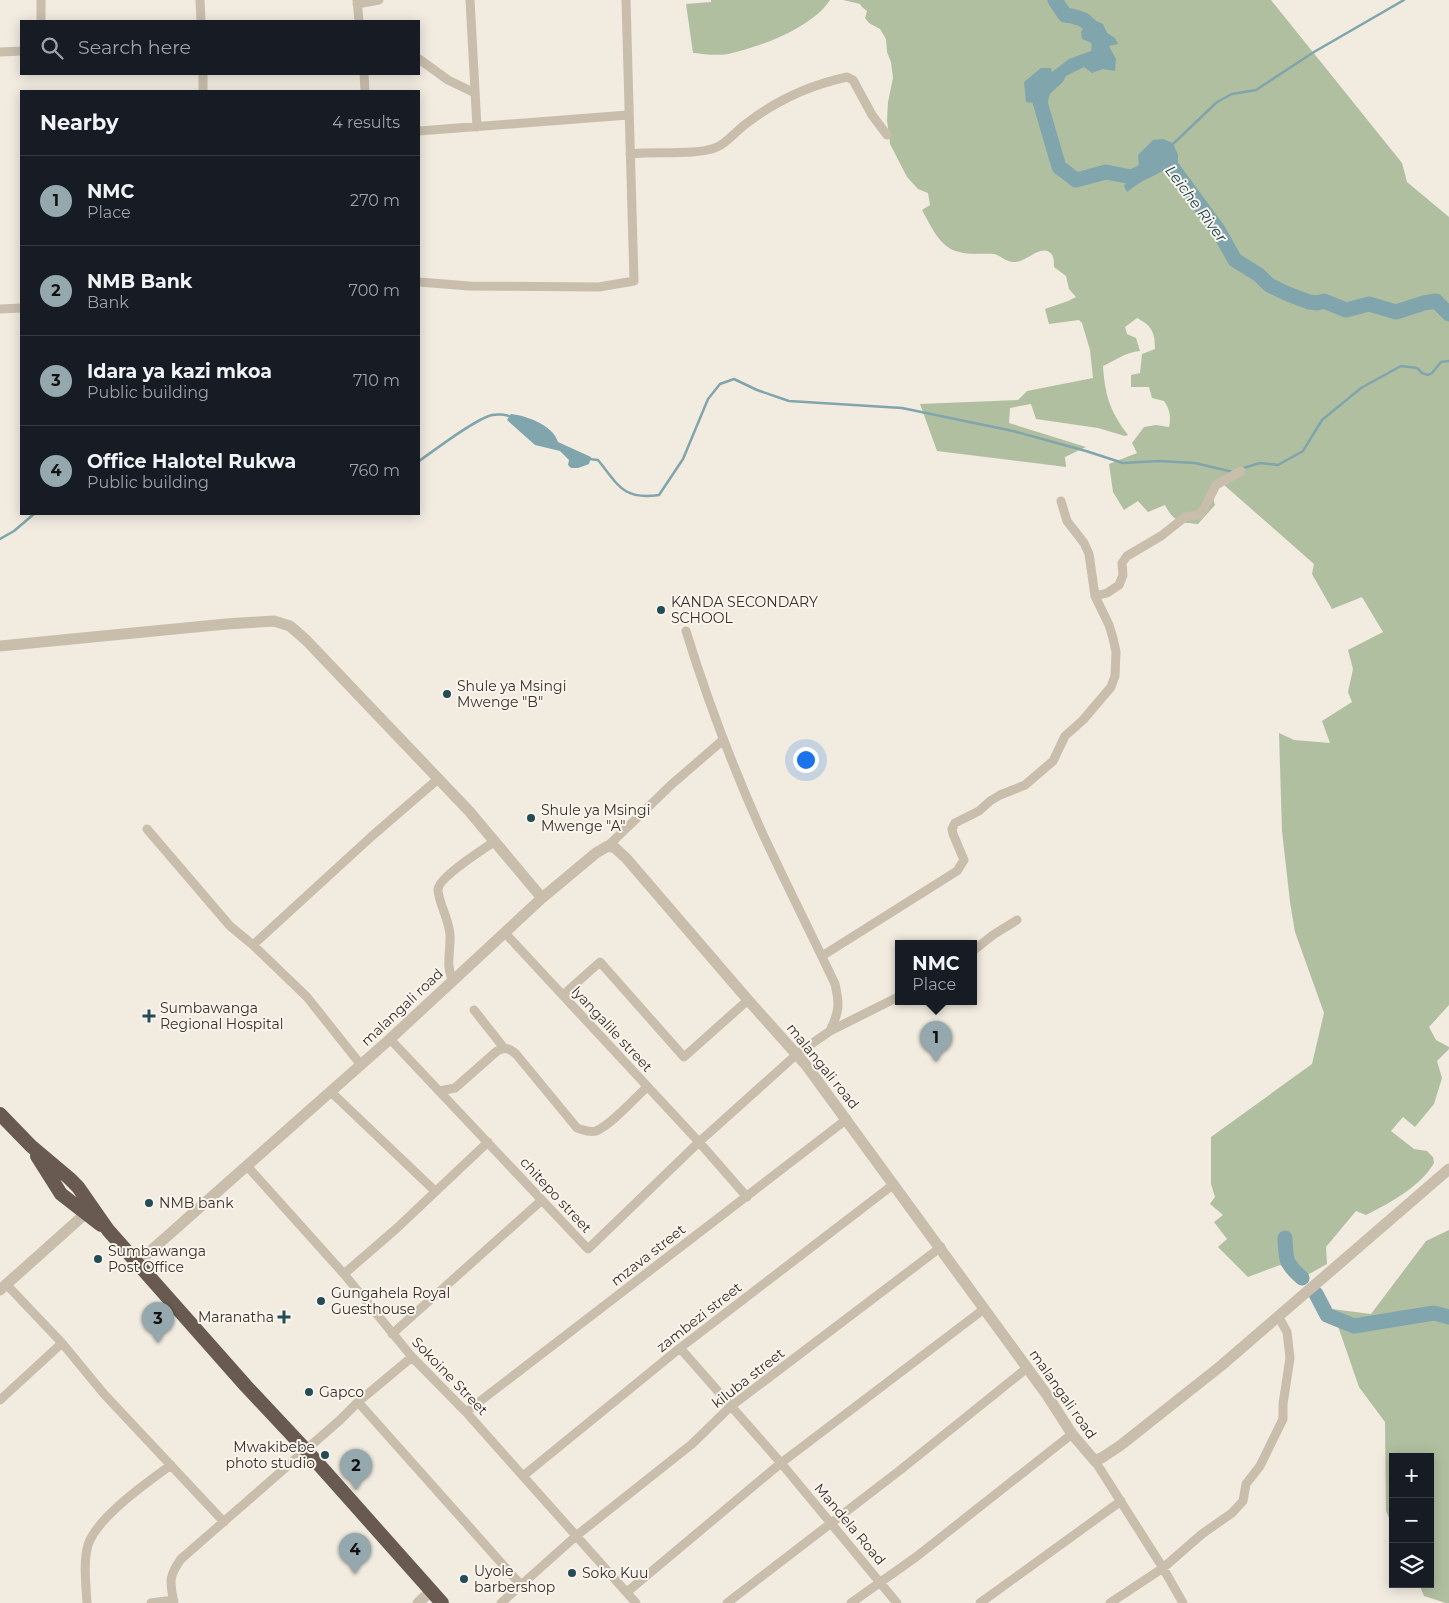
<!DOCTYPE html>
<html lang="en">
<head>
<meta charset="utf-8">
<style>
	body { margin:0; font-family:Montserrat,sans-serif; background:#242831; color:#f1f3f6 }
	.controls { position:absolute; right:15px; bottom:15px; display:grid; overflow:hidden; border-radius:0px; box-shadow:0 2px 12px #0003 }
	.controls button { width:45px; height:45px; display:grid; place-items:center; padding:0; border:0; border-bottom:1px solid #363941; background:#171b24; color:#f1f3f6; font:25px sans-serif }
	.you { position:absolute; left:805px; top:759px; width:18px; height:18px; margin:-12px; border:4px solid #fff; border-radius:50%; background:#1a73e8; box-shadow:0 0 0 8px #1a73e833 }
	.badge { display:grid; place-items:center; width:32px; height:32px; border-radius:50%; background:#94a8ae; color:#111; font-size:16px; font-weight:700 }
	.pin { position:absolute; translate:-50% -41px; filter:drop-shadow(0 1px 2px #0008) }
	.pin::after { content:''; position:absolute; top:26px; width:18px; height:15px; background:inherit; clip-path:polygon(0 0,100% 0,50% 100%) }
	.popup { position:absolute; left:895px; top:940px; width:82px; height:65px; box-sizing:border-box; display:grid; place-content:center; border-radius:0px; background:#171b24; filter:drop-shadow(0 1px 4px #0005); font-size:16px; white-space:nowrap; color:#9ea1a6 }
	.popup b { font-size:19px; color:#f1f3f6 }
	.popup::after { content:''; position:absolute; left:50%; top:100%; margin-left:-10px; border:10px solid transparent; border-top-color:#171b24 }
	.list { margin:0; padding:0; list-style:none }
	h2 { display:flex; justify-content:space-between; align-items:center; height:65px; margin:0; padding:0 20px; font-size:21px }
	h2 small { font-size:16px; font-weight:400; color:#9ea1a6 }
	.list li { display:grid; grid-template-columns:32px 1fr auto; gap:15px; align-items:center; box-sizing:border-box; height:90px; padding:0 20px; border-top:1px solid #363941 }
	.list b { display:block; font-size:19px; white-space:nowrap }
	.list p { margin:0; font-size:16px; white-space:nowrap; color:#9ea1a6 }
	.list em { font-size:16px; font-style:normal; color:#9ea1a6 }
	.icon { flex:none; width:28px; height:28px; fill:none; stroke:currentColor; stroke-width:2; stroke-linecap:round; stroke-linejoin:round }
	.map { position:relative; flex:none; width:1449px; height:1603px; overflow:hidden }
	.search { position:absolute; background:#171b24; box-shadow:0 2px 12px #0003; left:20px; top:20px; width:400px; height:55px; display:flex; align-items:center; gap:12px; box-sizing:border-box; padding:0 18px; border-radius:0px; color:#9ea1a6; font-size:19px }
	.panel { position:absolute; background:#171b24; box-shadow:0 2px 12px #0003; left:20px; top:90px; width:400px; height:425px; border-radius:0px }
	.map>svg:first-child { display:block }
	.green { fill:#b1bfa1 }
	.water { fill:#81a5ac }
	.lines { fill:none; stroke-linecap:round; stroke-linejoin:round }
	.stream { stroke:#81a5ac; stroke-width:2.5 }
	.river { stroke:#81a5ac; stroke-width:15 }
	.minor { stroke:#c9bdac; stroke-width:9 }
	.tertiary { stroke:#c9bdac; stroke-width:11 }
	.trunk { stroke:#685a50; stroke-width:14 }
	.poi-dot { fill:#234c56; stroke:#f9f4ec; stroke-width:2 }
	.labels { text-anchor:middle; stroke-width:4; stroke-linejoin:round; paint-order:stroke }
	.poi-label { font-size:14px; fill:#37302b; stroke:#f9f4ec; text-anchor:start }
	.street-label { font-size:14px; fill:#37302b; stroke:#f9f4ec }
	.water-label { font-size:15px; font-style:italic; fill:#234c56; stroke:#f9f4ec }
</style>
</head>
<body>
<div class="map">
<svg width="1449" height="1603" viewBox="0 0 1449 1603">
	<rect width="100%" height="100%" fill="#f1ebe0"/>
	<path class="green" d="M711,0H830C812,28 760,47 728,54C717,56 704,54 693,53L686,4L711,2Z
		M843,0H1271L1402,163L1407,182L1449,217V1005L1429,1027L1436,1040L1449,1047V1049L1437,1061L1442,1078L1434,1104L1415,1127L1403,1117L1391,1131L1414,1149L1427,1151L1433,1157L1434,1163C1420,1187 1390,1203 1366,1215L1356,1211L1326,1247L1327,1264L1302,1278L1280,1265L1248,1277L1218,1247L1227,1239L1214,1222L1223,1215L1210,1204L1215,1197L1211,1184V1137L1312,1064L1324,1013L1295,932L1290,902L1282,831L1279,733L1294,740L1330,743L1322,721L1352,702L1348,692L1353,669L1348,650L1383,632L1362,597L1332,609L1312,574L1314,564L1223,484L1212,495L1215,505L1198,524C1180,523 1174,522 1165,505L1148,512L1138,501L1124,510L1113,492L1109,464L1137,453L1132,443L1144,427L1156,425L1169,427C1171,416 1170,410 1164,401L1152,398L1149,387H1131V375L1140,373L1142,354L1155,349C1155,332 1152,326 1137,318L1125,327L1127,334L1136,338L1140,351C1126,352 1116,360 1103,366C1105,396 1110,411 1128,435L1125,436L1098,428L1036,419L1031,404L1010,408L1009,423L1086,447L1065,457L1066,467L937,451L920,404L1018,400L1027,391L1093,378L1090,350L1082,323L1079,320L1049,324L1045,309L1068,301L1076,297L1069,289L1066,276L1054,267C1054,261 1054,253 1047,251C1037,248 1027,261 1015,262C1007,263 1002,256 994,254C983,253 970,255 959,252C940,248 931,226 922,210L930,205L928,193L918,189L907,177L890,144L887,120L888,102L893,78L891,62L887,52L886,39L880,29L869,23L865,18L867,11L862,7L860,4Z
		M1449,1230V1603H1446L1424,1596L1419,1584H1430V1457H1393V1527L1386,1511L1385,1422L1359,1387L1332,1309L1371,1314L1426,1241Z"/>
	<path class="water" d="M1083,15L1103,24L1107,33L1115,38L1118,44L1109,46L1116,59L1115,71L1103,69L1092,73L1084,67L1066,76C1062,85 1060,84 1053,91C1044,100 1040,105 1026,102L1024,82L1041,68H1051L1052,72L1069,59L1091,51L1092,43L1082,39L1081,32L1086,24Z
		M1163,139L1173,143L1178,155V163C1160,174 1144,178 1127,192L1124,186L1139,166L1138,155L1153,140Z
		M511,414C527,416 553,425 558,442L591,457L589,464L578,468H571L568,465L569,460L560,451L535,445L507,420Z"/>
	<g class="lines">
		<path class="stream" d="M1172,145L1217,102L1232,94L1256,90L1314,52L1404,0
			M589,459L598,460C619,486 623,500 659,495L683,459L708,399L720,384L734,379L757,390L789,401L902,408L1013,431L1086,451L1123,463L1159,461L1195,463L1233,472
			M419,461C435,450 475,419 492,415C497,414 506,414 511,417
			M1240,469L1260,463L1278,465L1303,451L1322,420L1361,388L1401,366L1417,368L1422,373L1428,375L1432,373L1441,362L1449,361
			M0,539L14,531L34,514"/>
		<path class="river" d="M1055,0L1065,15C1083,17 1091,22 1097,39
			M1047,84L1044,86L1040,102L1059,167L1076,180L1106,172L1131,177L1142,172L1150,163L1163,160L1172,167L1218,230L1235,260L1259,275L1269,285L1288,294L1309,302L1317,303L1324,301L1346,310L1369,304L1396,312L1424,303L1436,301L1449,314
			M1285,1238C1286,1260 1285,1263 1302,1278
			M1316,1294L1327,1315L1354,1326L1434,1313L1449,1317"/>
		<path class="minor" d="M41,0V21
			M200,0L201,21
			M357,0L359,21
			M470,0L477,127
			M357,4L379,0
			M0,52L21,51
			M419,59L448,80L475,93
			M203,74V91
			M364,74L365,91
			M419,131L628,115
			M630,154C654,151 697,156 717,147C727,143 738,129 747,123C777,100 810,85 847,77L853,80L872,115L887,135
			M419,282L469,286L599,287L634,281L626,0
			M0,309L21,308
			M1095,596L1107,593L1119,585L1123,575L1122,563L1127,556L1161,536L1185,517L1199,515L1204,509L1216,485L1241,471
			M686,631C707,699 732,765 761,830C785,882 811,933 835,984C840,1005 839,1012 830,1031
			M147,829L230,926L253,945L307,997L361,1065
			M608,846L671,785L723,740
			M505,933L699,1142L747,1197
			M253,945L372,836L438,779
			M974,950L993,935L1017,920
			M822,956L957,871L964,860L953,834L952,829L955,823L979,811L990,801L1000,795L1025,785L1053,761L1065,736L1083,720L1111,687L1115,676L1116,652L1113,638L1109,625L1095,596L1089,554L1084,543L1067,521L1061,501
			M453,980C445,967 451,950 450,935C449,919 439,904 438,890C437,878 484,849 495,841
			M563,995L600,962L684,1057L748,1000
			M474,1010L504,1048
			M390,1039L588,1249L699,1142L797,1054L830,1031L898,997
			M439,1091L455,1088L497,1051C506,1047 509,1048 516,1054L577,1128C584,1130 589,1133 596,1131C611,1125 635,1098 647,1087
			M331,1092L435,1191
			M247,1166L344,1274L412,1357L466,1412L636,1603
			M344,1274L397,1228L488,1142
			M6,1284L62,1343L104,1394L224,1522
			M392,1334L542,1200
			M680,1348L781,1463L897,1603
			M0,1400L62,1343
			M358,1402L521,1585
			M466,1412L847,1119
			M1095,1461L1163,1568L1183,1603
			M523,1476L680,1348L894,1184
			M627,1592L781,1463L984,1309
			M87,1603C86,1584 83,1563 88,1545C97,1517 148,1482 171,1465
			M151,1603L173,1600
			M174,1603C170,1582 168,1577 181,1559L340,1420L358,1402L412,1357
			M501,1603L576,1536L692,1444L730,1407L941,1247
			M727,1603L899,1471L1027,1368
			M851,1603L916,1557L1072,1434
			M980,1603L1121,1501
			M1110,1603L1163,1568L1202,1534L1232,1513L1243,1501L1246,1484L1260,1466L1283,1419V1404L1290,1358L1287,1332L1278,1316"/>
		<path class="tertiary" d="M0,646L226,624L274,621L290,626L306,640L469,811L542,898
			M138,1262L390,1039L542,898L596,853L608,846L615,848L626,858L748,1000L806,1065L1047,1395L1072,1434L1095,1461L1103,1457L1121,1445L1222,1365L1449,1169
			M0,1290L85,1214
			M418,1603L431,1591"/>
		<path class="trunk" d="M0,1114L31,1146L69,1178L78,1187L108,1230L246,1386L306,1450L442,1603
			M37,1156L61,1194L101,1225"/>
	</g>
	<g class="poi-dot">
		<circle cx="661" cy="610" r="5"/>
		<circle cx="447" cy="694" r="5"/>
		<circle cx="531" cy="818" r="5"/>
		<path d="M146.5 1008.5h5v5h5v5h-5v5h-5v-5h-5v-5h5z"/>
		<circle cx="149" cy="1203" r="5"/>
		<circle cx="98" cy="1259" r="5"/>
		<circle cx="321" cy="1301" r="5"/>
		<path d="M281.5 1309.5h5v5h5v5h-5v5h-5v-5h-5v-5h5z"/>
		<circle cx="309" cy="1392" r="5"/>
		<circle cx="325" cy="1455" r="5"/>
		<circle cx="572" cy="1573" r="5"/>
		<circle cx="464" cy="1579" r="5"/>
	</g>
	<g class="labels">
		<g class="poi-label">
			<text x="671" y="607">KANDA SECONDARY<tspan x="671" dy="16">SCHOOL</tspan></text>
			<text x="457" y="691">Shule ya Msingi<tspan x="457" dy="16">Mwenge "B"</tspan></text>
			<text x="541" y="815">Shule ya Msingi<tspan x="541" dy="16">Mwenge "A"</tspan></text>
			<text x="160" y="1013">Sumbawanga<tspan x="160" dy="16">Regional Hospital</tspan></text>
			<text x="159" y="1208">NMB bank</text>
			<text x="108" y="1256">Sumbawanga<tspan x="108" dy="16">Post Office</tspan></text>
			<text x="331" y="1298">Gungahela Royal<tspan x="331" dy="16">Guesthouse</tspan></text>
			<text x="274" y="1322" text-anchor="end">Maranatha</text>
			<text x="319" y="1397">Gapco</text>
			<text x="315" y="1452" text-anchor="end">Mwakibebe<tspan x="315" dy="16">photo studio</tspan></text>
			<text x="474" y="1576">Uyole<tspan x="474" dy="16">barbershop</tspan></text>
			<text x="582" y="1578">Soko Kuu</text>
		</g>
		<g class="street-label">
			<text transform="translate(402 1007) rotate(-43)" y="5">malangali road</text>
			<text transform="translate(612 1029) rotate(47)" y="5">lyangalile street</text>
			<text transform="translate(823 1066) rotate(51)" y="5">malangali road</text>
			<text transform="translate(556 1195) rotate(47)" y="5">chitepo street</text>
			<text transform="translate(648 1255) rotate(-38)" y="5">mzava street</text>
			<text transform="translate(699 1317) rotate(-38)" y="5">zambezi street</text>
			<text transform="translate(450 1376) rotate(46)" y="5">Sokoine Street</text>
			<text transform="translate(748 1378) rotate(-38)" y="5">kiluba street</text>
			<text transform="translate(1063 1394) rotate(55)" y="5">malangali road</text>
			<text transform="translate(850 1524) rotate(50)" y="5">Mandela Road</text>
		</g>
		<g class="water-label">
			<text transform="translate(1196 204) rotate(53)" y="5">Leiche River</text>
		</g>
	</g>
</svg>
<div class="controls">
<button>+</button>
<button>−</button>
<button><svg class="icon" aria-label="layers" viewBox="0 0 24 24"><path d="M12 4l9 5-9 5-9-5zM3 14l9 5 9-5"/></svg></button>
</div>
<div class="you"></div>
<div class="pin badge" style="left:936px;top:1062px">1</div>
<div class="popup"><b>NMC</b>Place</div>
<div class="pin badge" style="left:356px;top:1490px">2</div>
<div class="pin badge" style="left:158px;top:1343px">3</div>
<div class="pin badge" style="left:355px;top:1574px">4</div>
<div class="search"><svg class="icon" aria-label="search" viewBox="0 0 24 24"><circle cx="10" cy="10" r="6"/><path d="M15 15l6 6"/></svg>Search here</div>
<section class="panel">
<h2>Nearby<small>4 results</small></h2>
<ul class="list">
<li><span class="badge">1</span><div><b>NMC</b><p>Place</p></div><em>270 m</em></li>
<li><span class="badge">2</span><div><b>NMB Bank</b><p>Bank</p></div><em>700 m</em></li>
<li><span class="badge">3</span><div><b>Idara ya kazi mkoa</b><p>Public building</p></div><em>710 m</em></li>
<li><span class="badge">4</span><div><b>Office Halotel Rukwa</b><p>Public building</p></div><em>760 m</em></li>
</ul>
</section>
</div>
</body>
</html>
